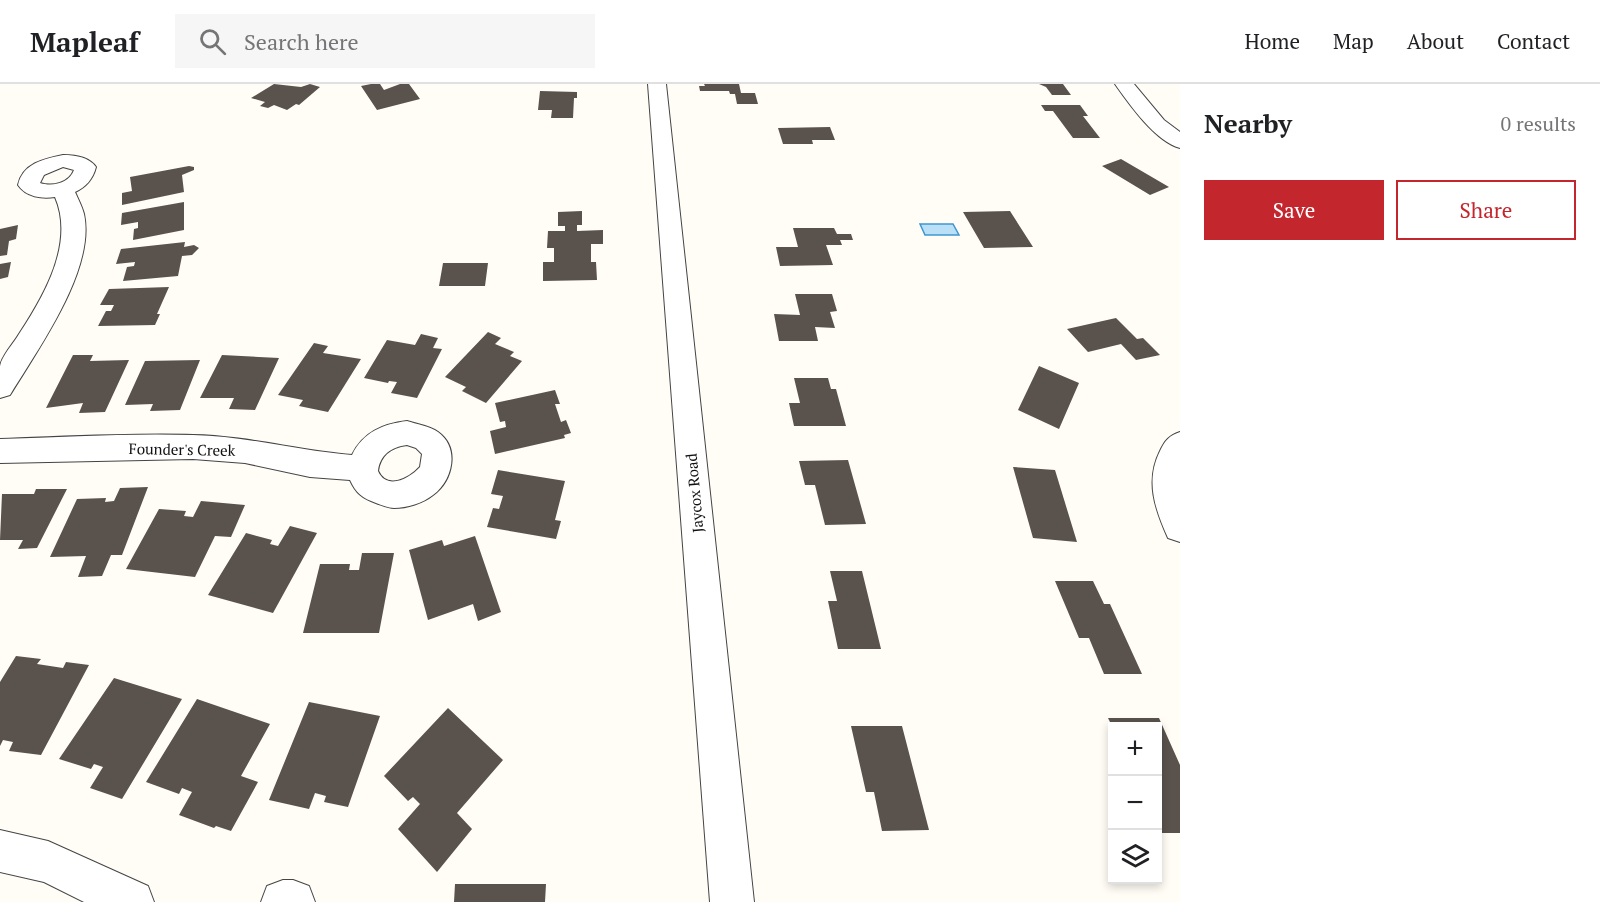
<!DOCTYPE html>
<html lang="en">
<head>
<meta charset="utf-8">
<style>
	body { margin:0; font-family:"PT Serif",serif; background:#f6f6f6; color:#202124 }
	.controls { position:absolute; right:18px; bottom:18px; display:grid; overflow:hidden; border-radius:0px; box-shadow:0 3px 9px #0003 }
	.controls button { width:54px; height:54px; display:grid; place-items:center; padding:0; border:0; border-bottom:2px solid #e0e0e0; background:#fff; color:#202124; font:30px sans-serif }
	.list { margin:0; padding:0; list-style:none }
	h2 { display:flex; justify-content:space-between; align-items:center; height:78px; margin:0; padding:0 24px; font-size:26px }
	h2 small { font-size:20px; font-weight:400; color:#757577 }
	.actions { display:flex; gap:12px; padding:18px 24px }
	.actions a { flex:1; padding:14px 0; border:2px solid #c4262e; border-radius:0px; text-align:center; font-size:21px; color:#c4262e }
	.actions .main { background:#c4262e; color:#fff }
	.icon { flex:none; width:33px; height:33px; fill:none; stroke:currentColor; stroke-width:2; stroke-linecap:round; stroke-linejoin:round }
	.map { position:relative; flex:none; width:1180px; height:818px; overflow:hidden }
	header { display:flex; align-items:center; gap:36px; box-sizing:border-box; height:84px; padding:0 30px; background:#fff; border-bottom:2px solid #e0e0e0 }
	header strong { font-size:28px }
	nav { display:flex; gap:33px; margin-inline-start:auto; font-size:21px }
	.search { width:420px; height:54px; background:#f6f6f6; display:flex; align-items:center; gap:15px; box-sizing:border-box; padding:0 21px; border-radius:0px; color:#757577; font-size:22px }
	main { display:flex }
	aside { flex:1; background:#fff }
	.map>svg:first-child { display:block }
	.water { fill:#b9e0f7; stroke:#3f96cf; stroke-width:1.5 }
	.building { fill:#5a524d }
	.lines { fill:none; stroke-linecap:round; stroke-linejoin:round }
	.minor-casing { stroke:#444; stroke-width:2 }
	.minor { fill:#fff; fill-rule:evenodd }
	.labels { text-anchor:middle; stroke-width:6; stroke-linejoin:round; paint-order:stroke }
	.street-label { font-size:15px; fill:#111; stroke:#fff }
</style>
</head>
<body>
<header>
<strong>Mapleaf</strong>
<div class="search"><svg class="icon" aria-label="search" viewBox="0 0 24 24"><circle cx="10" cy="10" r="6"/><path d="M15 15l6 6"/></svg>Search here</div>
<nav><a>Home</a><a>Map</a><a>About</a><a>Contact</a></nav>
</header>
<main>
<div class="map">
<svg width="1180" height="818" viewBox="0 0 1180 818">
	<rect width="100%" height="100%" fill="#fffdf5"/>
	<path class="water" d="M920,140H953L959,151H925Z"/>
	<path class="building" d="M274,0L301,3L310,0L320,3L299,21L296,20L287,26L274,21L268,24L260,22L265,18L251,14Z
		M371,0H380L384,6L400,0H409L420,15L377,26L361,2Z
		M704,0H739L741,9H755L758,20H737L735,10H730L729,7H700L699,2H705Z
		M1039,0H1063L1071,11H1052L1046,3Z
		M540,7L577,8V14H574L573,34H551L552,26H538Z
		M1041,21H1080L1088,32H1083L1100,54H1073L1053,27H1045Z
		M830,43L835,56H812L813,60H783L778,44Z
		M1121,75L1169,103L1150,111L1102,82Z
		M189,82L194,83V86L182,91L184,108L122,121V109L132,107L130,93Z
		M184,118V146L133,156L134,145L138,144V138L121,141L122,129Z
		M582,127V141H577V147L603,146V160H591V178H596L597,196L543,197V178H554V164H547L548,147H565V142H558V128Z
		M1010,127L1033,163L984,164L963,128Z
		M18,141L16,155L9,157L7,171L0,172V145Z
		M793,144H834L837,150H851L853,156H840L842,161H826L833,181L780,182L776,163H798Z
		M185,158L184,163L194,161L199,164L192,171L182,172L178,192L123,197L127,183L134,182L135,178L116,180L121,165Z
		M11,178L8,193L0,195V180Z
		M443,179H488L485,202H439Z
		M169,203L157,230H160L155,241L98,242L106,227H111L114,221H100L109,205Z
		M795,210H832L837,227L830,228L835,244L815,243L818,257H779L774,230L800,231Z
		M1116,234L1137,255L1143,254L1160,271L1136,276L1121,260L1088,268L1067,245Z
		M488,248L501,254L495,260L514,268L510,272L522,277L486,319L462,307L466,303L445,293Z
		M421,250L438,254L433,264L442,265L417,314L391,309L397,298L389,297L388,299L364,294L387,256L415,261Z
		M314,259L328,262L323,269L361,275L328,328L299,322L303,316L278,311Z
		M73,271H93L90,277L129,276L105,328L79,329L83,319L46,324Z
		M222,271L279,274L255,326L229,325L234,314H200Z
		M200,276L180,326L150,327L153,320L125,321L145,277Z
		M1039,282L1079,299L1059,345L1018,326Z
		M794,294H828L831,305H836L846,342H794L789,319H800Z
		M555,306L560,320H555L561,338L566,336L571,349L564,351L565,354L495,370L490,347L506,343L505,337L500,338L495,319Z
		M848,376L866,440L825,441L815,401H805L799,377Z
		M1013,383L1055,386L1077,458L1033,454Z
		M498,386L565,397L555,436L561,437L556,455L487,443L493,424L499,425L503,412L491,410Z
		M148,403L122,471H111L102,492L78,493L86,472L50,473L77,415L106,414L105,418L114,417L120,404Z
		M36,405H67L37,464L18,465L23,456H0L2,410H34Z
		M201,417L245,421L231,453L215,452L195,493L126,485L159,425L186,427L184,432L193,433Z
		M290,442L317,449L273,529L208,511L246,449L272,456L270,460L278,462Z
		M475,452L501,528L478,537L473,520L428,536L409,466L442,456L444,462Z
		M362,469H394L379,549H303L320,480H350L349,486H359Z
		M830,487H862L881,565H838L828,517H837Z
		M1055,497H1093L1104,520H1110L1142,590H1104L1089,554H1079Z
		M16,572L41,575L37,580L63,584L66,578L89,581L41,671L9,667L13,658L3,656L0,662V598Z
		M114,594L182,615L122,715L90,704L103,683L94,680L91,685L59,675Z
		M197,615L270,640L241,692L258,698L231,747L216,742L214,744L179,731L192,708L182,704L179,710L146,698Z
		M309,618L380,632L348,723L324,718L326,712L315,709L309,725L269,716Z
		M448,624L503,676L457,729L472,745L437,788L398,745L420,720L413,713L408,717L384,692Z
		M1108,634H1159L1180,681V749H1158V642H1112Z
		M851,642H902L929,746L882,747L874,708H866Z
		M455,800H546L545,818H454Z"/>
	<g class="lines">
		<defs>
			<path id="minor" d="M648,0H666L754,818H710Z
				M1115,0H1134L1164,36L1180,48V64C1156,58 1129,20 1115,0Z
				M63,71C75,71 89,73 96,83C93,95 86,103 75,108C78,115 82,122 84,130C96,185 38,265 10,311L0,314C0,304 0,291 0,282C2,271 14,259 19,250C44,212 75,159 55,113C42,115 26,113 18,101C23,79 44,75 63,71ZM63,83L74,86C69,99 53,103 40,99L44,91Z
				M407,337C416,340 430,342 438,348C460,364 453,396 433,411C423,419 407,424 394,424C388,424 382,421 376,419C362,414 356,409 350,396L310,393L245,379L193,375L0,379V355C64,353 129,349 193,351C247,352 299,367 352,371C363,348 383,340 407,337ZM407,361L416,364L422,370L420,383C410,394 387,407 378,387C380,371 391,363 407,361Z
				M1180,348V458L1168,454C1155,425 1145,397 1160,367C1165,356 1169,352 1180,348Z
				M0,746L48,757L148,802L154,818H84L44,798L0,788Z
				M283,796H293L309,802L315,818H261L267,802Z"/>
		</defs>
		<use href="#minor" class="minor-casing"/>
		<use href="#minor" class="minor"/>
	</g>
	<g class="labels">
		<g class="street-label">
			<text transform="translate(182 366) rotate(1)" y="5">Founder's Creek</text>
			<text transform="translate(695 409) rotate(-95)" y="5">Jaycox Road</text>
		</g>
	</g>
</svg>
<div class="controls">
<button>+</button>
<button>−</button>
<button><svg class="icon" aria-label="layers" viewBox="0 0 24 24"><path d="M12 4l9 5-9 5-9-5zM3 14l9 5 9-5"/></svg></button>
</div>
</div>
<aside>
<h2>Nearby<small>0 results</small></h2>
<ul class="list">
</ul>
<div class="actions"><a class="main">Save</a><a>Share</a></div>
</aside>
</main>
</body>
</html>
